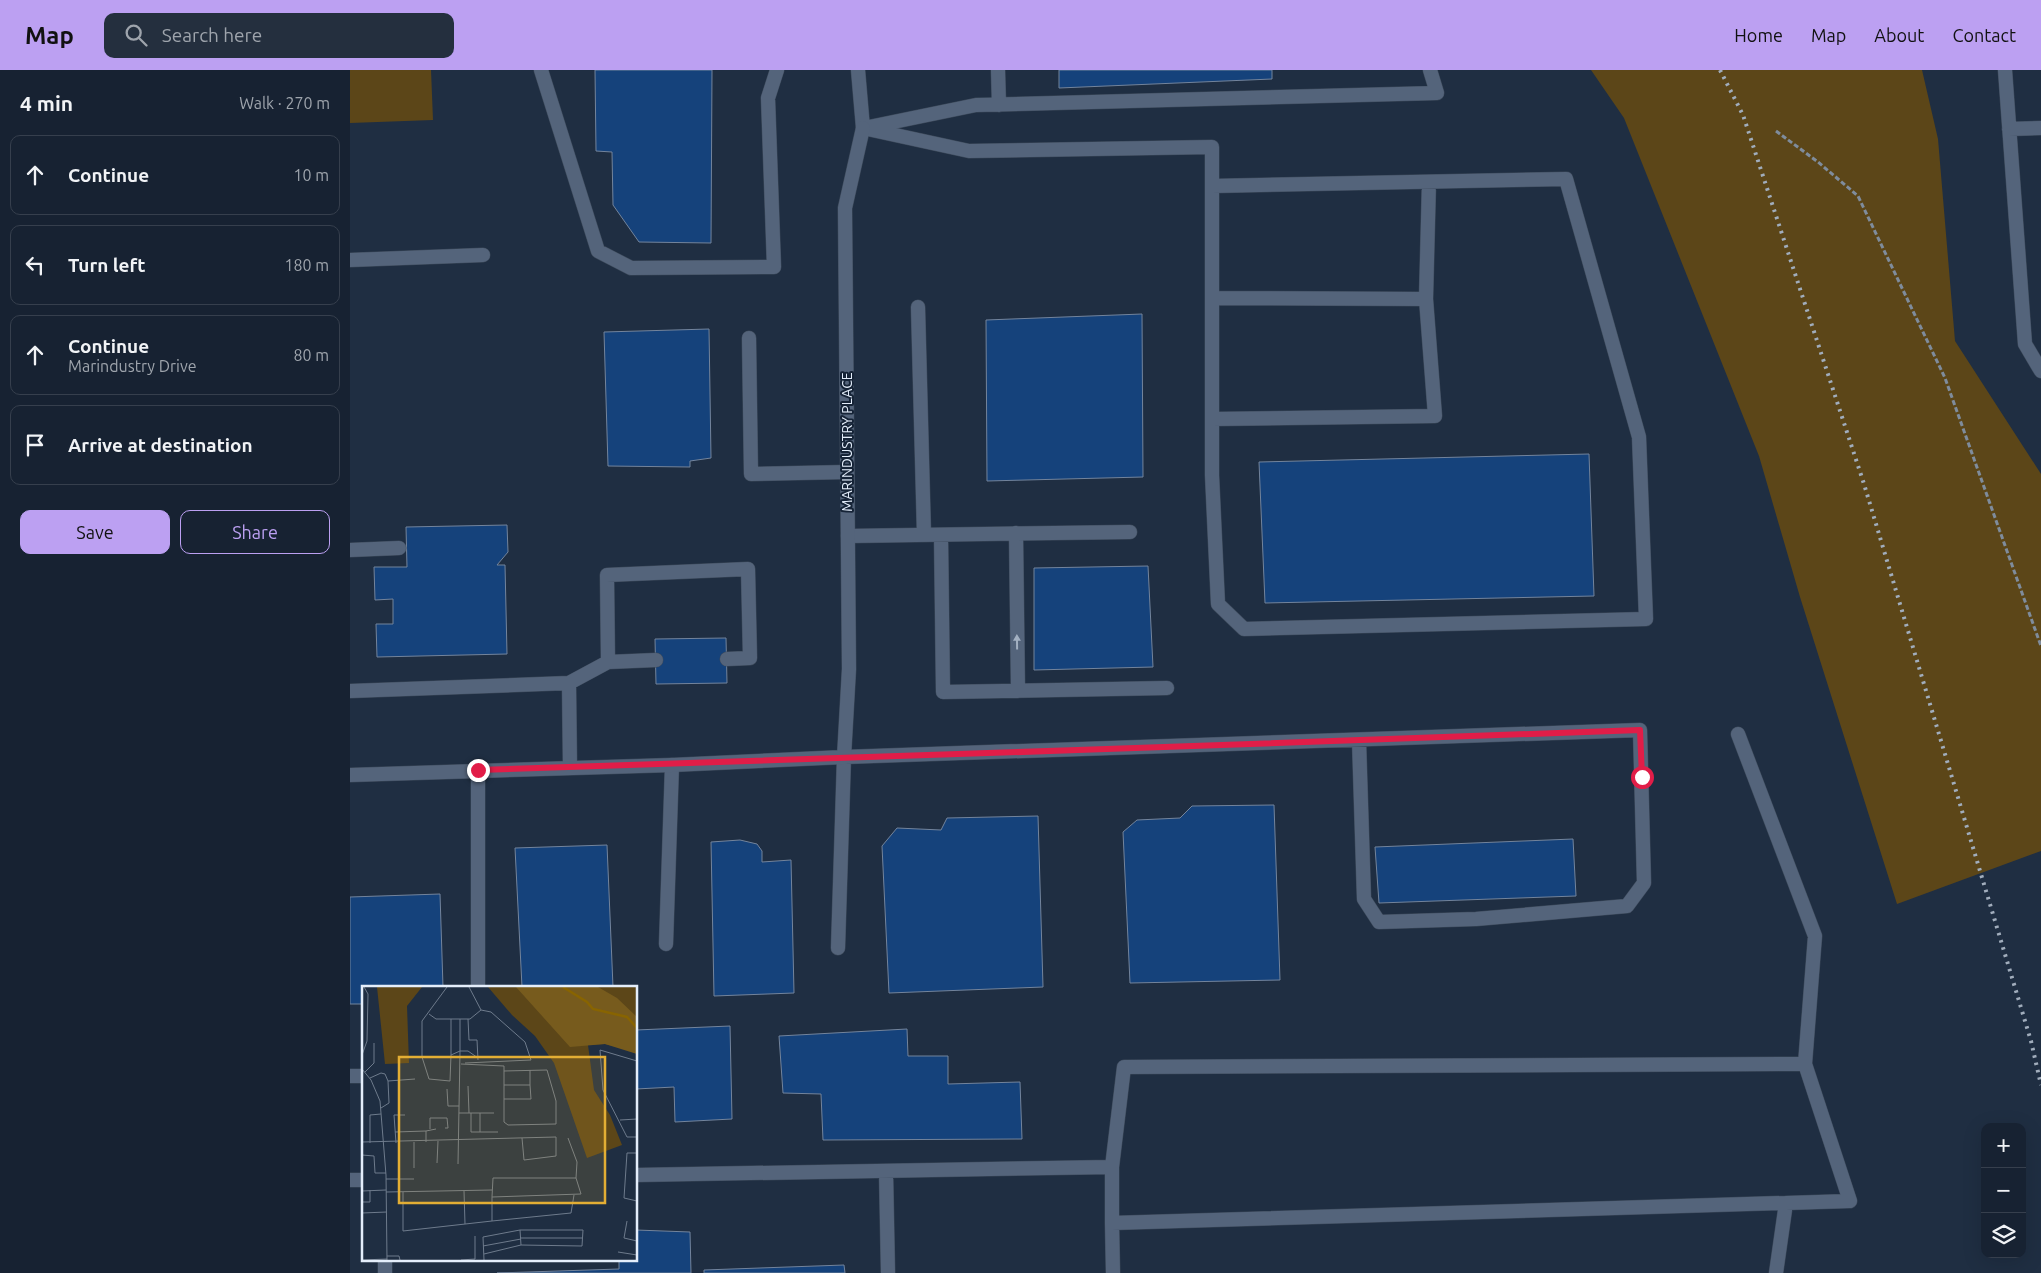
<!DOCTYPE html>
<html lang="en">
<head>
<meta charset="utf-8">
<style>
	body { margin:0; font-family:Ubuntu,sans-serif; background:#242f3e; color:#f1f3f6 }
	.controls { position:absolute; right:15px; bottom:15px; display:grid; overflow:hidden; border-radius:10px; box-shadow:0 5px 20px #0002 }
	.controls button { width:45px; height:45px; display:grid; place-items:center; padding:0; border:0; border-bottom:1px solid #363f4d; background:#172232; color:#f1f3f6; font:25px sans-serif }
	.stop { position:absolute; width:15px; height:15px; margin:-11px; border:4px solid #e11d48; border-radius:50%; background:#fff }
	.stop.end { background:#e11d48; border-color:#fff; box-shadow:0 1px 5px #0008 }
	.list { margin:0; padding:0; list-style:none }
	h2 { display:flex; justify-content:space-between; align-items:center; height:65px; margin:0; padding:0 20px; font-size:21px }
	h2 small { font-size:16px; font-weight:400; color:#9ea4ac }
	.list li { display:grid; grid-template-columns:32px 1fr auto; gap:15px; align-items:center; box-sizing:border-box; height:80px; margin:0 10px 10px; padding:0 10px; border:1px solid #363f4d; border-radius:10px }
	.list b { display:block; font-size:19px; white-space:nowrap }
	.list p { margin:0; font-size:16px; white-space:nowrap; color:#9ea4ac }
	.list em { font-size:16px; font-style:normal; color:#9ea4ac }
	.actions { display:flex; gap:10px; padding:15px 20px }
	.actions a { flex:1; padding:11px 0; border:1px solid #bca0f2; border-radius:10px; text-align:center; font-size:18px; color:#bca0f2 }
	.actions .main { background:#bca0f2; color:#111 }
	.icon { flex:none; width:28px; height:28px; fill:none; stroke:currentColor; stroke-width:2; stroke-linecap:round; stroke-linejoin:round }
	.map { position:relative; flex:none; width:1691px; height:1203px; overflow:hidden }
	header { display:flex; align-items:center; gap:30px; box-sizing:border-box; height:70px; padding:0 25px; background:#bca0f2; color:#111 }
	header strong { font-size:24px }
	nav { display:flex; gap:28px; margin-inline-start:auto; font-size:18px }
	.search { width:350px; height:45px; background:#242f3e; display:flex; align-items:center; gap:12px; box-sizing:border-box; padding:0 18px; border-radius:10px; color:#9ea4ac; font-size:19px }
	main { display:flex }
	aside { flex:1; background:#172232 }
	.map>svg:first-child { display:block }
	.green { fill:#5c4618 }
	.building { fill:#15427b; stroke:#73849c }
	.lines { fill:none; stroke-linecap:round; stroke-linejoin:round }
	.service-casing { stroke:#3d4a5b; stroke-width:15 }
	.minor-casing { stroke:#3d4a5b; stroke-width:15 }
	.path { stroke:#7f8c9c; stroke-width:3; stroke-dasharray:5 2.5; stroke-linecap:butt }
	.service { stroke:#54647b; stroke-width:14 }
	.minor { stroke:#54647b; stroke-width:14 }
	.rail { stroke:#a1adbc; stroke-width:4; stroke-dasharray:2.5 5; stroke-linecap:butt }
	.oneway { fill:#a3b0c1 }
	.route { stroke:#e11d48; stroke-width:6 }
	.labels { text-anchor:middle; stroke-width:4; stroke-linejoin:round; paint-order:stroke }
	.street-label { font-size:14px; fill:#e4eefb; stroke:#162437 }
	.inset-river { fill:none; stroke:#886401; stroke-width:2.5 }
	.inset-road { fill:none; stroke:#6e7b8c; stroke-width:1 }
	.view { fill:#e3ae34; fill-opacity:0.15; stroke:#e3ae34; stroke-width:2.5 }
	.inset-edge { fill:none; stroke:#e4eefb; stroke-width:2.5 }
</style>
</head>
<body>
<header>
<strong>Map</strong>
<div class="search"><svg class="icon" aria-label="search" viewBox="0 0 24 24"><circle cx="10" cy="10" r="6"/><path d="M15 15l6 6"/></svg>Search here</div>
<nav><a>Home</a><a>Map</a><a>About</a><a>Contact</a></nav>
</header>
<main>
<aside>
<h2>4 min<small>Walk · 270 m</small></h2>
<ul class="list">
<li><svg class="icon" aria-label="ahead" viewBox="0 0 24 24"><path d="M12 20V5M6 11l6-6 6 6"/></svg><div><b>Continue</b></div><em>10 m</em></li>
<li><svg class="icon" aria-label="left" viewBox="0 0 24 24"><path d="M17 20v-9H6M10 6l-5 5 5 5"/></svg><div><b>Turn left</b></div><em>180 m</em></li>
<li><svg class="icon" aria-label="ahead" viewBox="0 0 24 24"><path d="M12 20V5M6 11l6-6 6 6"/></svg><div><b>Continue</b><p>Marindustry Drive</p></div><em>80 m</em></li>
<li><svg class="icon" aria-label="arrive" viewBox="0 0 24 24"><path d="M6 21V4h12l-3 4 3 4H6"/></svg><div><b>Arrive at destination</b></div></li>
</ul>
<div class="actions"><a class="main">Save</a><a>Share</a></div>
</aside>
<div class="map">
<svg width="1691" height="1203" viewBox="0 0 1691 1203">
	<rect width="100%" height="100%" fill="#1f2e42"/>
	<path class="green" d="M0,0H81L83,50L0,53Z
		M1241,0H1572L1588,69L1605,271L1691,404V781L1547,834L1450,527L1409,386L1274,48Z"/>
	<path class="building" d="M245,0H362L361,173L289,172L263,135L262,82L246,81Z
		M709,0H922V9L709,18Z
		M792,244L793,407L637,411L636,250Z
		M359,259L361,388L340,391V397L258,396L254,262Z
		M1239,384L1244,526L915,533L909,392Z
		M157,455L158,482L147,495H155L157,584L27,587L26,554H43V529L25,530L24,497H57L56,457Z
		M798,496L803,597L684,600V498Z
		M376,568L377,613L306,614L305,569Z
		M924,735L930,910L780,913L773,762L787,750L830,748L842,736Z
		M688,746L693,917L539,923L532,776L547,758L591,760L597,748Z
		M1223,769L1226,826L1029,833L1025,777Z
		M390,770L407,774L412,781V792L441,790L444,923L364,926L361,772Z
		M257,775L263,917H172L165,778Z
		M90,824L93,917H14V934H0V827Z
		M380,956L382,1049L325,1052L324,1017L286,1019V960Z
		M557,959L558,986H598V1014L670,1012L672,1069L473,1070L471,1024L433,1023L429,966Z
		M286,1160L340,1162L341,1203H147L269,1199V1189H286Z
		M494,1195L495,1203H354V1200Z"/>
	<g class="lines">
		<defs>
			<path id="service" d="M191,0L248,181L281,198L424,197L418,28L427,0
				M508,0L513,58
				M648,0L649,35
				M1655,0L1675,274L1691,301
				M519,57L626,35L1087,23L1080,0
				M513,58L619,81L862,77V405L868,534L894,559L1296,549L1289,367L1216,109L862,116
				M1659,59L1691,58
				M0,190L133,185
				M862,228L1076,229L1079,112
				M568,237L574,465
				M399,268L401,404L497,402
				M862,349L1085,346L1076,229
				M666,463L668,621
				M591,465L593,622L817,618
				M498,466L780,462
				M0,480L49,478
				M258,592L257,505L398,499L400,588L377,589
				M0,621L219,613
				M1388,664L1465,866L1455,994
				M220,697L219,613L258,592L306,590
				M316,874L322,695
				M488,878L494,687L1290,660L1294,813L1277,836L1126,849L1029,852L1014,829L1009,670
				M128,916V700
				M1455,994L1500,1131L762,1153V1097L774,997Z
				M0,1006H14
				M536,1101L538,1203
				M286,1105L762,1097
				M0,1110H14
				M762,1153L763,1203
				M35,1203V1189
				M1426,1203L1436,1133"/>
			<path id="minor" d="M0,705L322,695L494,687L499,599L495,138L513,58"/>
		</defs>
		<use href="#service" class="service-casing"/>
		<use href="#minor" class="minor-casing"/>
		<path class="path" d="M1426,61L1468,92L1508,126L1595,308L1691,576"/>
		<use href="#service" class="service"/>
		<use href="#minor" class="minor"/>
		<path class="rail" d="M1370,0L1393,45L1514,414L1681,971L1691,1015"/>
	</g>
	<defs><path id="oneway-solid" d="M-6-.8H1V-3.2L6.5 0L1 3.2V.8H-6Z" transform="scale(1.25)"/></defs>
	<use class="oneway" href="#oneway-solid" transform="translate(667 572) rotate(-91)"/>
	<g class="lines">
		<path class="route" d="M128,700C515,689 903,673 1290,660L1292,707"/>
	</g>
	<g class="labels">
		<g class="street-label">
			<text transform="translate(497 372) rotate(-90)" y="5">MARINDUSTRY PLACE</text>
		</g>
	</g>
	<g transform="translate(12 916)">
		<rect width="275" height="275" fill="#1f2e42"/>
		<path d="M15,1H60L45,20L47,77L23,78ZM126,1H275V66L243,58L226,59L232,104L248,129L260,159L225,172L192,77L173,50L150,29Z" fill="#5c4618"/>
		<path d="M154,1H236L255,12L275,31V68L243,58L208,61Z" fill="#775b1d"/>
		<path class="inset-river" d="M201,1L225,16L231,23L265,31L275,42"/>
		<path class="inset-road" d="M85,1L60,35V71L67,93L88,95L89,69L98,65L96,178M67,28L74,33H108L119,24M98,33V65H106L116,72M106,33L107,54H115L116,74M0,69L5,55L6,8L2,1M89,69V33M275,75L238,64L241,104L265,151H275M103,77L169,74L163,56L129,26L119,24L107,1M99,78L142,80V136L146,139L194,138V115L185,84L142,85M0,83L9,94L18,115L24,189L25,274M3,86L12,77V57M8,92L19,87L23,88L26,95L53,93M142,99H168V84M106,100L107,127M85,103L86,120H97M142,113H169L168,99M19,122L27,117L26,95M97,127H132M109,127V146H136M118,127V146M258,134L275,133M68,143V132H85L86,142H83M33,146L64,145M206,152L215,176L214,192M0,156L194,151V170L162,174L160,152M64,156V145L74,143M8,157V129L19,128M34,157L32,129H43M275,167H265L262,212L275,215M0,169L12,170L13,187H24M75,177L76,155M52,182V156M131,192H214L219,208L130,211ZM24,193H52M0,205L24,204M102,205L103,238M24,206L130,204M41,206V245L130,235M130,211V235L209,227L212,209M0,216H8V204M0,227L25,226M265,235L262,252L275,255M0,243V261M159,252H220M121,260L159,253M256,266L275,269M122,268L159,259M25,270H37L38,274M0,274L25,273M99,274L113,273V250M122,274L121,251L158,244H221L220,260L159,259L158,244"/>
		<path class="view" d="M37,71H243V217H37Z"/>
		<rect width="275" height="275" class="inset-edge"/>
	</g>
</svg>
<div class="controls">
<button>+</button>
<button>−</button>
<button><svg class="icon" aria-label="layers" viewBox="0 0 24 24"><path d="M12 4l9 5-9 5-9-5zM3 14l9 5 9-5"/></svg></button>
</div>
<div class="stop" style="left:1292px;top:707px"></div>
<div class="stop end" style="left:128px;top:700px"></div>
</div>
</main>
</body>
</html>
